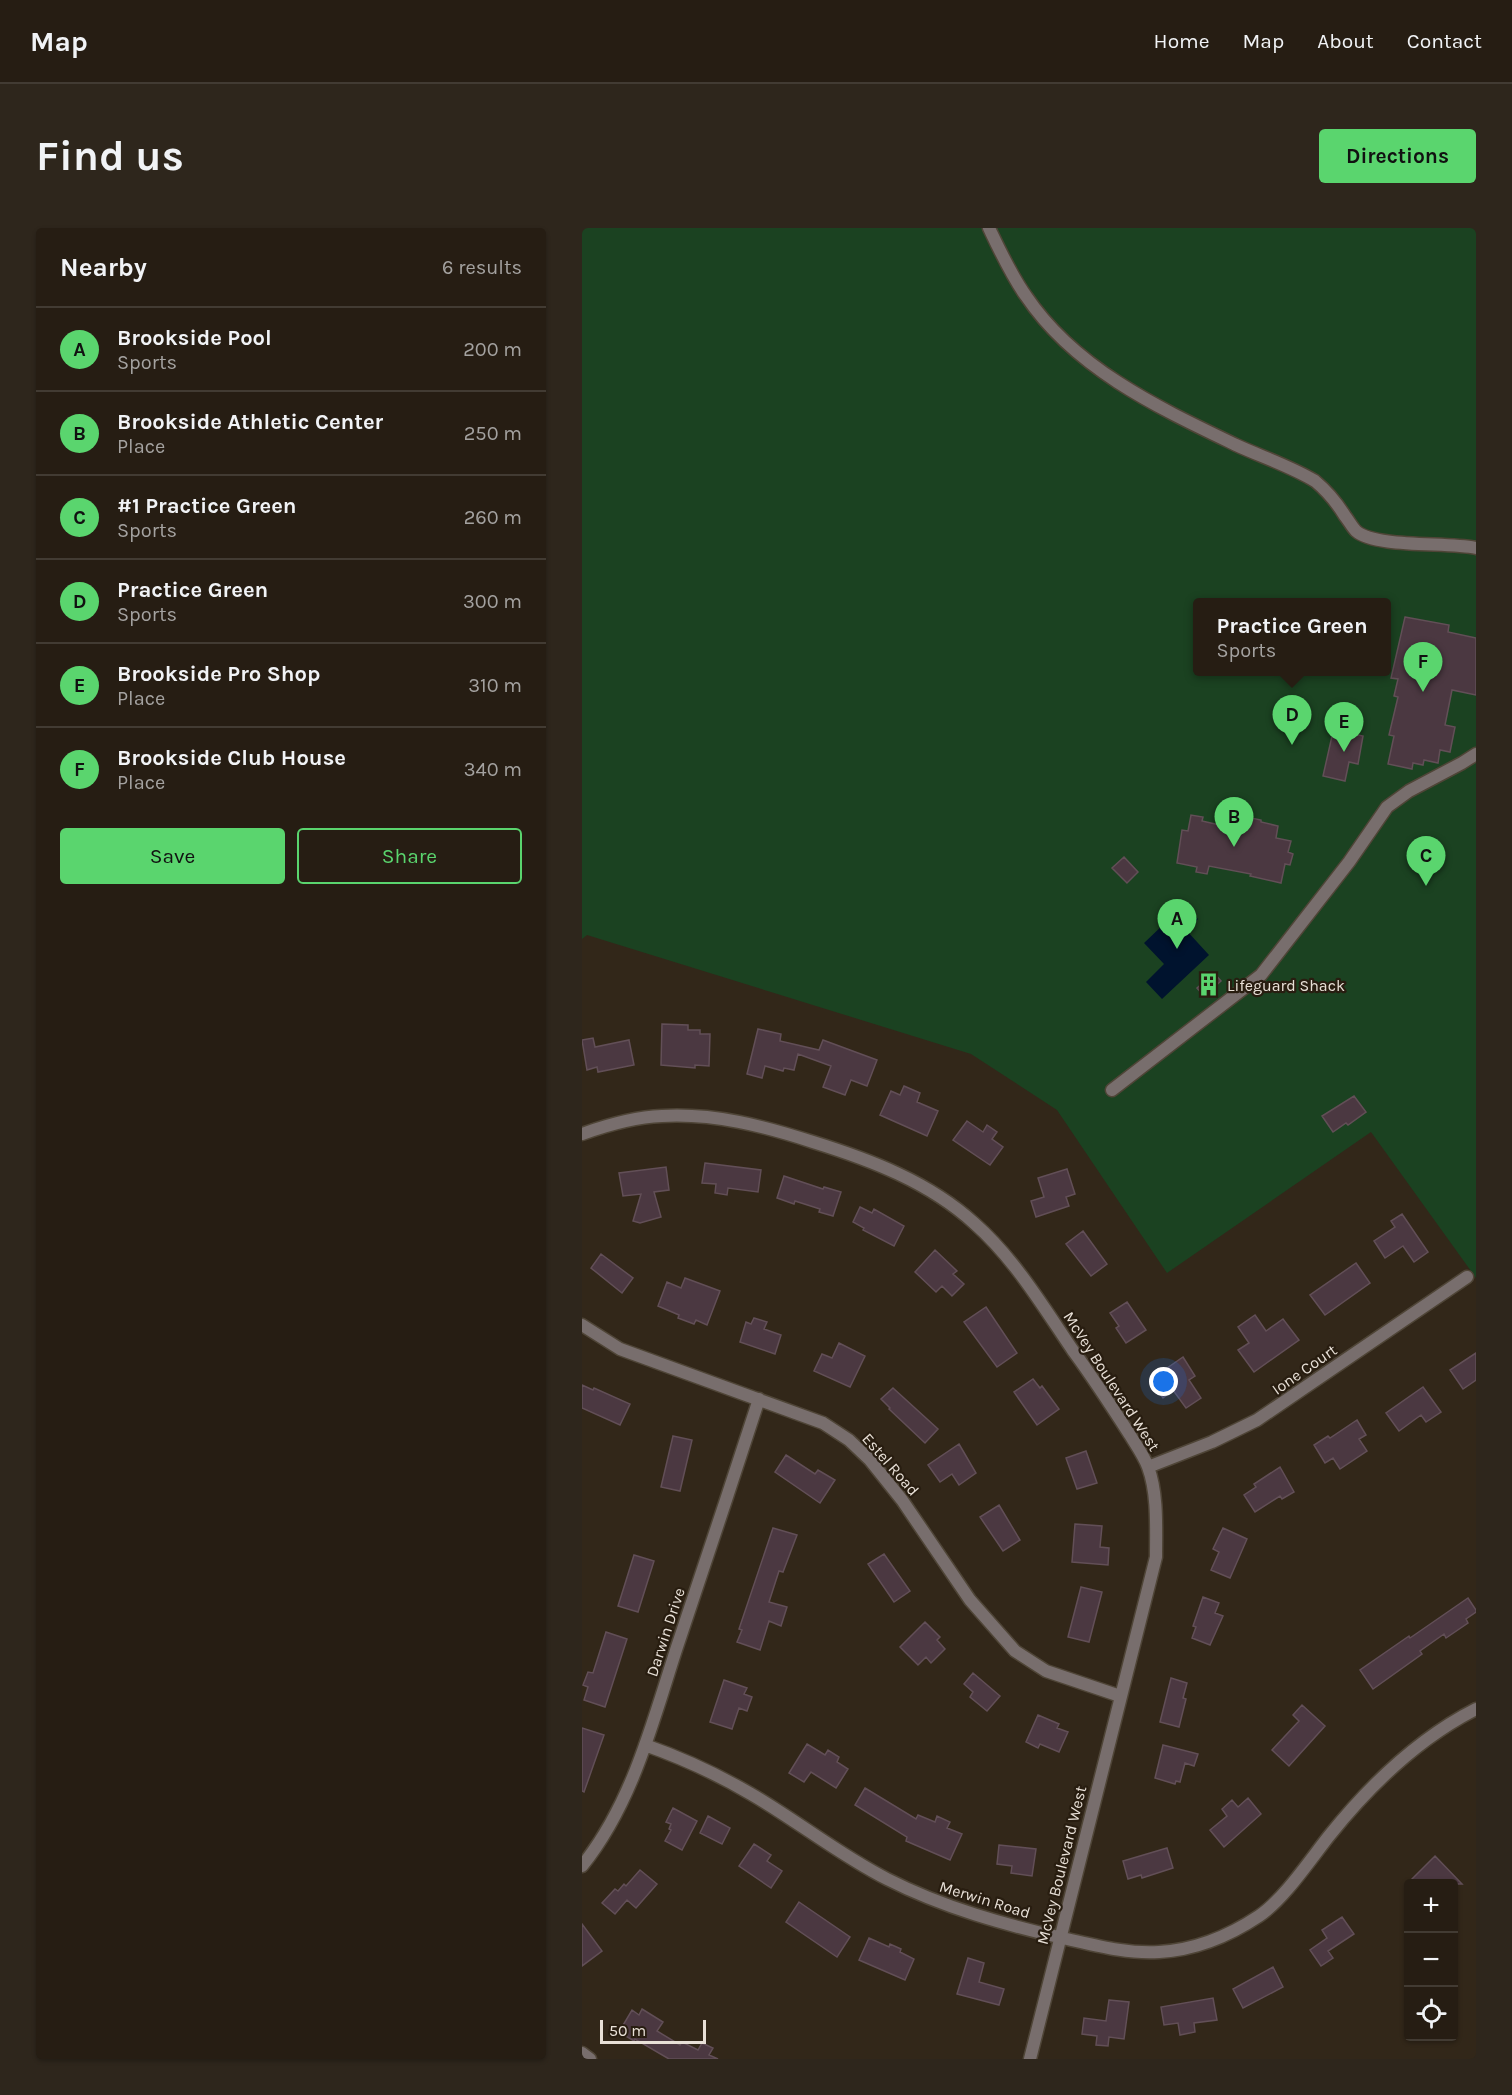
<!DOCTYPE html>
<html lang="en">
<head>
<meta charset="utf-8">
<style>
	body { margin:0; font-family:Karla,sans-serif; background:#2e261c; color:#f1f3f6 }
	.controls { position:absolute; right:18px; bottom:18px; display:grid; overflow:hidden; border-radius:6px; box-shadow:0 2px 4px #0004 }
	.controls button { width:54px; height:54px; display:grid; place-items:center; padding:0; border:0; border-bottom:2px solid #423b33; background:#261d13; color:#f1f3f6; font:30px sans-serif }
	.scale { position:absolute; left:18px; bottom:15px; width:106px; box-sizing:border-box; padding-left:6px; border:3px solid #e8e0d7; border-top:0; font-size:16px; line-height:21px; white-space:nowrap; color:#e8e0d7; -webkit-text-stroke:4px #281d10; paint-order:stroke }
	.you { position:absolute; left:582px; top:1154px; width:21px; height:21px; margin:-15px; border:4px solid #fff; border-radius:50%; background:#1a73e8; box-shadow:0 0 0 9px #1a73e833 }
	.badge { display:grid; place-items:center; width:39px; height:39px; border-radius:50%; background:#5ad56e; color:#111; font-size:20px; font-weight:700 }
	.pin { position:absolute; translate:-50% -50px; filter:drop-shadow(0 2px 3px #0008) }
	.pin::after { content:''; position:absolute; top:32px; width:21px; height:18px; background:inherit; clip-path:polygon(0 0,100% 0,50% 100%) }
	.popup { position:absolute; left:611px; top:370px; width:198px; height:78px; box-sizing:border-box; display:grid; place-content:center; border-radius:6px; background:#261d13; filter:drop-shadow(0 2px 4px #0005); font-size:20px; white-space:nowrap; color:#a4a2a0 }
	.popup b { font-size:22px; color:#f1f3f6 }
	.popup::after { content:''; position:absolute; left:50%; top:100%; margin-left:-12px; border:12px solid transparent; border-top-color:#261d13 }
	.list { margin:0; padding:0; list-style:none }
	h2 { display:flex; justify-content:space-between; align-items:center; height:78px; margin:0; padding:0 24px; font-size:26px }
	h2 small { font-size:20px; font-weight:400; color:#a4a2a0 }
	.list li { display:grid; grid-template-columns:39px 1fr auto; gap:18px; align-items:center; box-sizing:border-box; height:84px; padding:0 24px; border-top:2px solid #423b33 }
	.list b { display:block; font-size:22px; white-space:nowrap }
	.list p { margin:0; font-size:20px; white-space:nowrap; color:#a4a2a0 }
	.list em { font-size:20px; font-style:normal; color:#a4a2a0 }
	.actions { display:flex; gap:12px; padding:18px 24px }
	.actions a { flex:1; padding:14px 0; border:2px solid #5ad56e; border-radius:6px; text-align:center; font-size:21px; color:#5ad56e }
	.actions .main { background:#5ad56e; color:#111 }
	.icon { flex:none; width:33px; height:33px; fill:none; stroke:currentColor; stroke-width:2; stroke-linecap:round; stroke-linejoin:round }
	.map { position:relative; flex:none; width:894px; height:1831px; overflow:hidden; border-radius:6px }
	header { display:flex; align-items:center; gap:36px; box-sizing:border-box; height:84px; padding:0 30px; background:#261d13; border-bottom:2px solid #423b33 }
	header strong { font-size:28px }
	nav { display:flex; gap:33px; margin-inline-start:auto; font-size:21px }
	.intro { display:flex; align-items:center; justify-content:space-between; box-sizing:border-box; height:144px; padding:0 36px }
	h1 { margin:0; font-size:42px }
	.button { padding:15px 27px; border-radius:6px; background:#5ad56e; color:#111; font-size:21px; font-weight:700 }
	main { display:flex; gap:36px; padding:0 36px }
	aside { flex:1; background:#261d13; border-radius:6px; box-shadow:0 2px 4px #0004 }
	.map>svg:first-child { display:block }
	.green { fill:#1b4221; fill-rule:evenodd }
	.water { fill:#00132e }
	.building { fill:#4b3841; stroke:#624f57; stroke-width:1.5 }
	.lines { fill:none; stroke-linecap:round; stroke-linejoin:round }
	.minor-casing { stroke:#4f4537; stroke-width:15 }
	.minor { stroke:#786e6d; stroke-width:12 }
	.labels { text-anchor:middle; stroke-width:4.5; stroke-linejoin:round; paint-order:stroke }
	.poi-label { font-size:16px; fill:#e8e0d7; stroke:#281d10; text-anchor:start }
	.street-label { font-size:16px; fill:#e8e0d7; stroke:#281d10 }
</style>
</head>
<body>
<header>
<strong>Map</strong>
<nav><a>Home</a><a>Map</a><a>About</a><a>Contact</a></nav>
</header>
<div class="intro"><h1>Find us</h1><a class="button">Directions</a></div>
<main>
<aside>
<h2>Nearby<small>6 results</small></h2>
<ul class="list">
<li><span class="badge">A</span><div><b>Brookside Pool</b><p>Sports</p></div><em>200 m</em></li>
<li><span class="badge">B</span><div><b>Brookside Athletic Center</b><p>Place</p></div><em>250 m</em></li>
<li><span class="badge">C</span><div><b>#1 Practice Green</b><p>Sports</p></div><em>260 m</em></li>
<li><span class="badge">D</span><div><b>Practice Green</b><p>Sports</p></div><em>300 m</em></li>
<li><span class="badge">E</span><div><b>Brookside Pro Shop</b><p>Place</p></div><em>310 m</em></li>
<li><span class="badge">F</span><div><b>Brookside Club House</b><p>Place</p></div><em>340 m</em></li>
</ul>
<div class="actions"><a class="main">Save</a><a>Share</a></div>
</aside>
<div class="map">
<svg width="894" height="1831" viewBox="0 0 894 1831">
	<rect width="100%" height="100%" fill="#322719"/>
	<path class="green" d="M0,0H894V1050L789,904L585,1045L475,882L389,826L5,707L0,711ZM616,374H804V444H616Z"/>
	<path class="water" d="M602,677L616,691L605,703L627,727L580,771L564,754L582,736L562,715Z"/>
	<path class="building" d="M823,389L867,397L866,404L894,410V467L870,462L863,497L873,499L868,524L858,522L856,535L842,532L841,537L831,535L830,541L806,536L812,508L807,507L816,469L812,468L816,451L809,450Z
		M753,502L781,508L776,536L767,534L763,553L741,548L750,508L752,509Z
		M646,585L679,592V594L696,598L694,610L709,613L706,624L711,626L708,637L703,636L699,655L668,648L669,646L627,638L625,646L614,644L615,639L595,635L600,602L606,603L609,587L621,589L620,593L642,598Z
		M542,629L556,644L545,655L530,640Z
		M632,745L639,753L622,768L615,760Z
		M80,796L106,797V802H118V806H128L127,838L113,837V840L79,837Z
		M176,801L199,806L198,813L237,822L241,812L295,832L285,858L269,852L263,867L241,859L249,838L216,826L212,842L202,840L201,843L183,838L180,850L165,846Z
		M11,810L13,819L47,812L52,837L16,844L15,839L5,842L0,812Z
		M322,858L338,865L335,874L356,883L345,908L298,887L309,863L318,867Z
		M772,868L784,884L766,897L764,895L751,904L740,888Z
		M385,893L401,904L405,897L415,904L410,911L421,919L408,937L371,912Z
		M123,935L179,942L176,964L146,960L145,967L133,965L134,956L120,955Z
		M84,939L87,962L72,964L79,989L58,995L51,993L59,966L41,968L37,945Z
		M485,941L493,966L484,969L487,978L454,989L449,973L462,969L456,950Z
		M202,948L241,961L242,959L259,964L251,988L237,984L238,981L213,973L212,976L195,970Z
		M278,979L290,985L292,981L322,998L312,1018L281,1002L282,1000L271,994Z
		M820,986L846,1024L832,1034L821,1018L803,1030L792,1013L813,999L809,993Z
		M501,1003L525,1036L509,1048L484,1016Z
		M353,1022L375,1043L371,1046L382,1056L370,1068L360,1058L354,1064L333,1044Z
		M19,1026L51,1050L40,1065L9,1040Z
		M774,1035L788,1055L743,1087L728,1067Z
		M103,1050L138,1063L125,1097L114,1092L112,1096L96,1090L97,1087L76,1078L85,1054L99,1060Z
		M545,1074L564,1102L544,1115L534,1100L537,1098L528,1085Z
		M404,1079L435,1125L415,1139L382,1094Z
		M673,1087L684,1103L701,1091L717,1112L672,1144L656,1122L667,1115L656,1099Z
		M172,1090L185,1094L182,1101L199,1107L193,1126L158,1114L164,1094L169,1096Z
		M257,1115L283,1128L268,1159L232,1143L240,1126L250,1130Z
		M894,1125V1152L881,1161L868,1142Z
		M601,1129L613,1148L607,1152L619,1170L604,1180L591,1162L581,1170L568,1152Z
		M451,1151L458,1160L460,1158L477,1181L455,1197L432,1164Z
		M0,1157L11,1162L12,1160L48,1176L38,1197L0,1180Z
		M841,1159L859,1184L844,1194L839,1187L817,1203L804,1185Z
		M311,1160L356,1201L343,1215L307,1181L308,1180L299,1171Z
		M775,1192L784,1207L777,1211L785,1223L758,1241L751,1230L743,1235L732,1217L746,1208L748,1210Z
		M91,1208L110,1212L98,1263L79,1259Z
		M377,1216L394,1245L377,1257L370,1246L358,1254L346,1237Z
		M504,1223L515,1255L495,1261L484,1230Z
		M204,1227L233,1246L236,1242L253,1252L238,1275L193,1244Z
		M698,1239L712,1264L700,1271L698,1268L673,1284L662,1267L674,1259L672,1256Z
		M417,1277L438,1312L421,1323L398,1289Z
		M493,1296L520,1298L518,1319L527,1320L526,1337L490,1334Z
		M191,1300L215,1307L201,1344L197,1343L187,1374L205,1379L199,1398L187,1393L178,1422L155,1414L160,1402L157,1401Z
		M641,1300L665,1311L648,1350L629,1342L637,1324L631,1321Z
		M302,1326L328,1363L312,1374L286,1336Z
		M52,1327L72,1333L56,1384L36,1378Z
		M499,1359L520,1364L507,1414L486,1409Z
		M621,1369L637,1375L633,1385L641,1388L628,1417L610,1410L614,1399L611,1398Z
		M886,1370L894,1382V1384L884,1391L886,1395L864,1410L862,1406L838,1423L840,1426L791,1461L778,1442L827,1408L828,1410Z
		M343,1394L358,1409L355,1412L363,1421L349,1435L344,1429L336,1437L318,1419Z
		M24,1404L45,1411L23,1479L2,1472L6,1459L1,1457L6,1444L11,1445Z
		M391,1445L418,1468L405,1483L388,1469L391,1464L382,1456Z
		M589,1450L605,1455L601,1470L604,1471L597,1499L578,1494Z
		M142,1452L165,1460L162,1466L170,1469L165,1483L157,1480L150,1501L128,1494Z
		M720,1477L743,1498L707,1538L690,1522L717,1493L711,1487Z
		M456,1487L477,1496L475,1500L486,1504L477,1524L458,1516L456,1520L444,1514Z
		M0,1500L22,1507L2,1564L0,1563Z
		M225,1516L243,1527L246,1522L257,1529L255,1534L266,1541L254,1560L229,1544L222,1554L207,1545Z
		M581,1517L616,1526L612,1538L603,1535L598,1554L594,1553L593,1556L573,1550Z
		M283,1560L334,1591L336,1587L353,1594L355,1588L368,1594L365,1600L380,1606L368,1632L324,1613L325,1609L273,1577Z
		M666,1570L679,1586L642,1619L628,1602L645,1588L640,1581L650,1572L656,1579Z
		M91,1580L115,1593L100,1622L83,1613L89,1602L87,1601L89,1596L84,1594Z
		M126,1588L148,1600L140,1616L118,1605Z
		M172,1616L189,1627L185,1633L200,1643L189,1660L157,1638Z
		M417,1617L454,1621L450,1648L429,1645L430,1638L415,1636Z
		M585,1620L591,1640L560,1650L559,1647L546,1651L541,1633Z
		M853,1628L880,1656H825Z
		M58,1642L75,1656L54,1680L45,1672L33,1686L20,1675L33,1661L36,1663L42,1656L44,1658Z
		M217,1674L268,1709L255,1729L204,1694Z
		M760,1689L772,1706L746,1723L751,1730L739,1738L728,1722L745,1710L740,1702Z
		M0,1696L20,1723L0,1738Z
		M287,1710L307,1719L308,1716L319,1721L318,1724L332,1731L323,1752L277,1732Z
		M386,1730L402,1735L397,1754L422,1761L417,1777L375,1766Z
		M691,1739L701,1759L661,1780L651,1761Z
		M631,1770L635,1792L612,1795L613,1804L598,1807L596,1795L582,1797L579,1779Z
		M527,1772L547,1774L542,1811L527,1809L526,1818L514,1817L515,1808L500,1806L502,1790L524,1793Z
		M60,1781L81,1794L75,1803L98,1817L100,1814L116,1822L120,1815L131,1820L127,1827L136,1831H87L53,1811L52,1813L37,1804L50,1782L57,1787Z"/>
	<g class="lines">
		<defs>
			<path id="minor" d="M407,0C418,23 429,47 444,68C493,141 577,180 654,217C680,229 708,238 733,253C745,263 755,275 763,288C767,293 770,299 774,303C793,320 866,314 894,320
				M530,862L679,747L767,634L805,579L827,563L880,535L894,526
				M0,906C25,897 53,889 80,888C132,885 182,898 231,914C289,932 347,954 392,995C433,1031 462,1080 492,1124C512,1151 530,1179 548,1207C554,1217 562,1228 566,1239C576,1266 574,1300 574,1329L448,1831
				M0,1097L38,1121L241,1195L267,1212L288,1232L320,1272L388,1372L433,1423L464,1443L538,1468
				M566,1239L630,1214L675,1192L885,1049
				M63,1517C100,1530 135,1546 169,1566C214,1592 259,1628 305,1651C362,1680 424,1697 485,1711C516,1718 546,1726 577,1724C613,1722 647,1708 677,1688C702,1671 728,1632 747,1608C787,1558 837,1510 894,1481
				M0,1638C50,1576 70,1496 94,1422C122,1338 150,1255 177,1171
				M0,1825L8,1831"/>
		</defs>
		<use href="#minor" class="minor-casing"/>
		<use href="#minor" class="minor"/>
	</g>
	<defs>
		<symbol id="building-bare" viewBox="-9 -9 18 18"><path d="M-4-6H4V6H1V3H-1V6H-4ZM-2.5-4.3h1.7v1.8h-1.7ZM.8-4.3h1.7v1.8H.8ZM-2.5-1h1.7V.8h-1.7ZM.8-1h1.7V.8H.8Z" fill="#5ad56e" stroke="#281d10" stroke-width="2.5" paint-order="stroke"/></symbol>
	</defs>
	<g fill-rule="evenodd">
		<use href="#building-bare" x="610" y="740" width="33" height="33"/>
	</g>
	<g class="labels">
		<g class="poi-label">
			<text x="645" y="763">Lifeguard Shack</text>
		</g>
		<g class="street-label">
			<text transform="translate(722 1141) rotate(-35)" y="6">Ione Court</text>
			<text transform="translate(530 1153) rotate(57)" y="6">McVey Boulevard West</text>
			<text transform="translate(309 1236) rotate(49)" y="6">Estel Road</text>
			<text transform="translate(83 1404) rotate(-72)" y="6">Darwin Drive</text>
			<text transform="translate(479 1637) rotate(-76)" y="6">McVey Boulevard West</text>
			<text transform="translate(403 1671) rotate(17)" y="6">Merwin Road</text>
		</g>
	</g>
</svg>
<div class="controls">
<button>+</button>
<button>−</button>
<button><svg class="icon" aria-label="locate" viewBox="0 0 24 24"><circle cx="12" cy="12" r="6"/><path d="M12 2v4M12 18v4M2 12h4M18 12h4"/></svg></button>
</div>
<div class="scale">50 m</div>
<div class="you"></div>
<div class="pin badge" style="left:595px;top:721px">A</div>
<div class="pin badge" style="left:652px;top:619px">B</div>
<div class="pin badge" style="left:844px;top:658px">C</div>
<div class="pin badge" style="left:710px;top:517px">D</div>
<div class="popup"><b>Practice Green</b>Sports</div>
<div class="pin badge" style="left:762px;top:524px">E</div>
<div class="pin badge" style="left:841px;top:464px">F</div>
</div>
</main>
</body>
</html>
